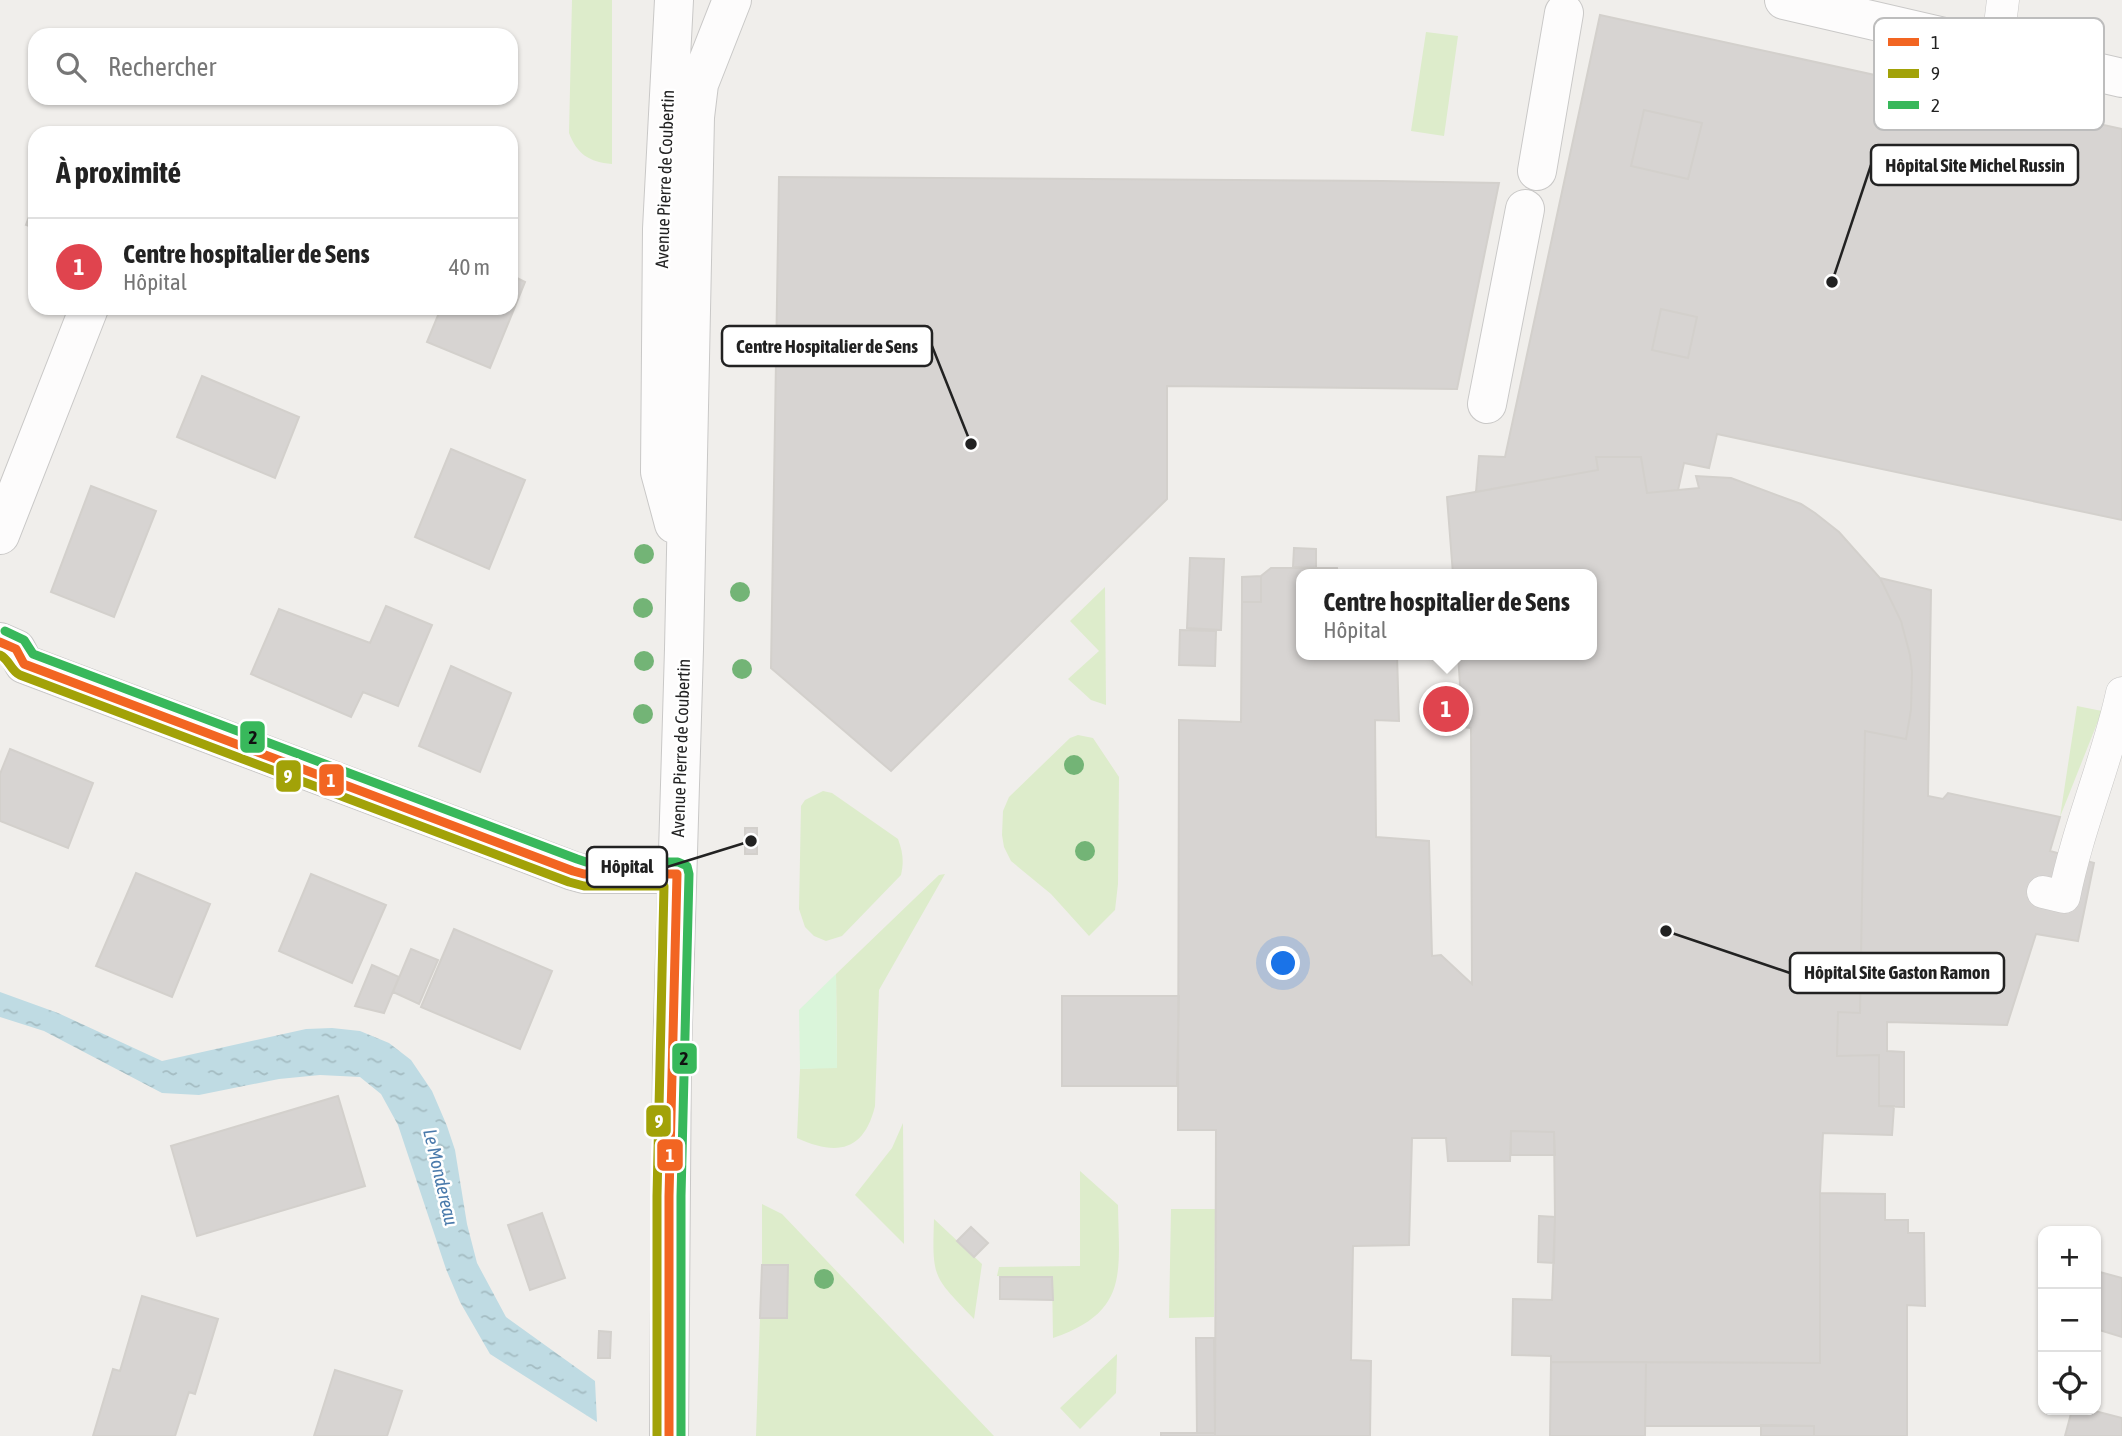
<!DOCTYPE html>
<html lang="fr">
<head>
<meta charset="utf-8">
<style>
	body { margin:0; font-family:"Asap Condensed",sans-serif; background:#f2f2f2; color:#222 }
	.controls { position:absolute; right:21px; bottom:21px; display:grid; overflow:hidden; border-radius:14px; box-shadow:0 2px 5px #0004 }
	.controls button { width:63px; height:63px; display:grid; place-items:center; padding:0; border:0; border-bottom:2px solid #e0e0e0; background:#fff; color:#222; font:35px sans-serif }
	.you { position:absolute; left:1284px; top:964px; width:24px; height:24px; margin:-18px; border:5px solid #fff; border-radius:50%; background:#1a73e8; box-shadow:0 0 0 10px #1a73e833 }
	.badge { display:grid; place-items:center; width:46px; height:46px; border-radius:50%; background:#6a6968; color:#fff; font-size:23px; font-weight:700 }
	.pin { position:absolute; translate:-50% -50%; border:4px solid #fff; box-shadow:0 2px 7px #0006 }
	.popup { position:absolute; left:1296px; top:569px; width:301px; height:91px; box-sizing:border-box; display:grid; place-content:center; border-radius:14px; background:#fff; filter:drop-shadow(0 2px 5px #0005); font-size:23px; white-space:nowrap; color:#767676 }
	.popup b { font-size:26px; color:#222 }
	.popup::after { content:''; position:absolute; left:50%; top:100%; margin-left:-14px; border:14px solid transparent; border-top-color:#fff }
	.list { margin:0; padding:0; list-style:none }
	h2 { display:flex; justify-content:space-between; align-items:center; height:91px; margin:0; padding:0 28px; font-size:30px }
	h2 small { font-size:23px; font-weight:400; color:#767676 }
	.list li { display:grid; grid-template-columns:46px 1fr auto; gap:21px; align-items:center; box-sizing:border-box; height:98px; padding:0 28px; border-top:2px solid #e0e0e0 }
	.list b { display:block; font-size:26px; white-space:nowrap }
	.list p { margin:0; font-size:23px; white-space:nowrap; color:#767676 }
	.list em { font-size:23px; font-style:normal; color:#767676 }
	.icon { flex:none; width:38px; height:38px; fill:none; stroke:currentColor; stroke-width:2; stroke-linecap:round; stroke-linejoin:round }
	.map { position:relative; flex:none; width:2122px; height:1436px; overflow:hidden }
	.search { position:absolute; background:#fff; box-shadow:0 2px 5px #0004; left:28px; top:28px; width:490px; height:77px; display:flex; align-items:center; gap:18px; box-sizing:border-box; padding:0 24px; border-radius:21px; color:#767676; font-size:26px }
	.panel { position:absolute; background:#fff; box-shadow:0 2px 5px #0004; left:28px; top:126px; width:490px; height:189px; border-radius:21px }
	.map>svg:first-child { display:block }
	.grass { fill:#ddeccb }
	.park { fill:#daf5da }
	.water { fill:url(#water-ripples) }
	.building { fill:#d7d4d2; stroke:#d3d0cc; stroke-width:2 }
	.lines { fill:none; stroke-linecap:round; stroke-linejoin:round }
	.service-casing { stroke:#c9c8c7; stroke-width:33 }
	.pedestrian-casing { stroke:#c9c8c7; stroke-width:40 }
	.minor-casing { stroke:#c9c8c7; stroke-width:40 }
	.tertiary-casing { stroke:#c9c8c7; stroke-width:40 }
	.service { stroke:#fdfcfc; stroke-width:32 }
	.pedestrian { stroke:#fdfcfc; stroke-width:38 }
	.minor { stroke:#fdfcfc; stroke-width:38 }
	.tertiary { stroke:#fdfcfc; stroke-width:38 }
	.bus-1-casing { stroke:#fff; stroke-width:14 }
	.bus-2-casing { stroke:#fff; stroke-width:14 }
	.bus-3-casing { stroke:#fff; stroke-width:14 }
	.bus-1 { stroke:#f26522; stroke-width:9 }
	.bus-2 { stroke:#a2a208; stroke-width:9 }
	.bus-3 { stroke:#38b85b; stroke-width:9 }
	.tree { fill:#73b476 }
	.labels { text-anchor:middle; stroke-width:5; stroke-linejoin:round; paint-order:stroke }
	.street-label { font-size:18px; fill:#222; stroke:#fff }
	.water-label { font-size:19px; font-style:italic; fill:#4a7aab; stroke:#fff }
	.key { fill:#fff; stroke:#bdbdbd; stroke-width:2 }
	.key-label { font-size:19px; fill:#222 }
	.leader { fill:none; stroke:#222; stroke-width:2.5 }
	.callout-dot { fill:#222; stroke:#fff; stroke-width:2.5 }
	.callout { fill:#fff; stroke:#222; stroke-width:2.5 }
	.callout-label { font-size:19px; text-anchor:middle; font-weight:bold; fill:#222 }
	.line-badge { stroke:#fff; stroke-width:2.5 }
	.badge-label { font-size:19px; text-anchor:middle; font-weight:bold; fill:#fff }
	.pale-badge-label { font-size:19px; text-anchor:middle; font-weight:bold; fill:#111 }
</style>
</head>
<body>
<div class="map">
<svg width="2122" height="1436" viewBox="0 0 2122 1436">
	<defs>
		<pattern id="water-ripples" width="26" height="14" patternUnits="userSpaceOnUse" patternTransform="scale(1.75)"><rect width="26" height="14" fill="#bfdbe3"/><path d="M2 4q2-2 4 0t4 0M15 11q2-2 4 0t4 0" fill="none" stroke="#a4bcc2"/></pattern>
	</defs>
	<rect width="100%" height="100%" fill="#f0eeeb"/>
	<path class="grass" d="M572,0H612V164C589,162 577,154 569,133Z
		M1426,32L1458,36L1444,136L1411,131Z
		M1105,587L1106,705L1091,700L1068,679L1099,651L1070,621Z
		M2077,706L2102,711L2060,817Z
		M1078,735L1093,738L1119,777L1118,884L1115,910L1089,936L1051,894L1011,861L1004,847L1002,835L1003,811L1009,797L1070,738Z
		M823,791L832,793L898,839C903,852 904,862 901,875L842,936L826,941L814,936L805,927L799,909L801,806L805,800Z
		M945,874L879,990L875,1106C864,1152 836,1156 797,1138L800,1069L837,1067L836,974L939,875Z
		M903,1123L904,1244L855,1195L892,1148Z
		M1080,1171L1118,1205C1119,1273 1129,1312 1053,1338L1052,1277L997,1276L999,1267L1080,1266Z
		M762,1204L782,1214L994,1436H756L760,1318H786L788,1266L762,1265Z
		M1171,1209H1215L1214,1317L1169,1318Z
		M934,1219L982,1264L974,1319C933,1276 932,1279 934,1219Z
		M1117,1354L1116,1393L1080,1429L1060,1408Z"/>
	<path class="park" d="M836,974L837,1068L800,1069L799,1010Z"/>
	<path class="water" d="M0,992L58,1013L162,1061L306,1029L332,1028L360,1031L389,1043L411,1060L432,1091L447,1126L455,1150L467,1224L477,1263L506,1317L595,1381L597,1422L490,1354L460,1302L446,1269L398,1125L381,1094L360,1077L320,1075L279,1079L199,1095L162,1093L44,1031L0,1017Z"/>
	<path class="building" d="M1600,15L2122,129V520L1717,434L1709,468L1684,463L1678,490L1647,493L1641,457H1596L1598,470L1476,492L1479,456L1505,457Z
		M1644,110L1702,123L1688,179L1631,166Z
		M779,177L1383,181L1499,183L1457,389L1167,386V499L891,771L771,668Z
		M35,200V228L26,225Z
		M511,275L525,282L490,368L427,342L441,308H511Z
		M1661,309L1697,317L1688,358L1652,350Z
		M202,376L299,417L275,478L177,437Z
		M451,449L525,480L489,569L415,537Z
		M1596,457H1641L1647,493L1699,488L1696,476L1731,478L1801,504L1815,513L1839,532L1880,578L1901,621L1910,655L1912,672L1911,710L1906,739L1865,731L1860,1013L1838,1012L1837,1056L1879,1055V1106H1894L1892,1135L1823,1133L1820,1193V1363L1551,1362V1356L1512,1355L1513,1299L1552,1300L1555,1217L1554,1132L1511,1131L1510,1161H1448L1446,1138H1412L1409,1245L1353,1246L1351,1360L1371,1361L1370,1436H1215L1216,1130H1178L1179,720L1241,722L1242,602H1261V576L1271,568H1337L1338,574H1301V655H1397L1399,721L1375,720L1376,837L1429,841L1432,956L1441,955L1472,984L1471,728L1463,727L1458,655H1591V574H1453L1447,497L1598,470Z
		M91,486L156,511L114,617L51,592Z
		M1294,548L1316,549V568L1293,567Z
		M1190,558L1224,559L1221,630L1187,628Z
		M1261,576V602H1242V577Z
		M1880,578L1931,590L1928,796L1943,799L1948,793L2060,817L2050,851L2094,863L2078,941L2036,934L2007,1025L1887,1022V1051L1904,1052V1107L1879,1106V1055L1837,1056L1838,1012L1860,1013L1865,731L1906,739L1911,710L1912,672L1910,655L1901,621Z
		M386,606L432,625L398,706L363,692L351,717L251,674L279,609L370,643Z
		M1180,630L1216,631L1215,666L1179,665Z
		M451,666L511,693L480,772L419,746Z
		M10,749L93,783L68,848L0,821V774Z
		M745,828H757V854H745Z
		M136,873L210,904L172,997L96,966Z
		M311,874L386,905L352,983L279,951Z
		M454,929L552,971L520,1049L421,1007Z
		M411,949L438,960L419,1004L393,992Z
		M372,965L399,977L384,1013L355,1006Z
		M1062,996H1179L1177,1086H1062Z
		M338,1096L365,1186L197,1236L171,1146Z
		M1511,1131L1554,1132L1555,1155H1511Z
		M1820,1193L1885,1194V1220H1908V1233H1924L1925,1306L1907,1305V1436H1814V1426H1645L1646,1362L1820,1363Z
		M542,1213L565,1278L530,1290L508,1225Z
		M1539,1216L1555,1217L1554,1263L1538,1262Z
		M971,1227L988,1243L974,1257L957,1241Z
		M762,1265H788L787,1318H760Z
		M2096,1271L2122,1278V1337L2096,1329Z
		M1000,1277H1052L1053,1300L1000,1299Z
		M142,1296L218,1319L195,1394L189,1392L175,1436H93L113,1369L120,1371Z
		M599,1331L611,1332L610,1358H598Z
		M1196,1338H1214L1215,1433H1197Z
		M1551,1362H1646L1645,1436H1550Z
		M335,1370L402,1391L387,1436H314Z
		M2072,1410H2091L2122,1418V1436H2065Z
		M1761,1425L1814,1426V1436H1761Z
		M1161,1433H1215V1436H1161Z"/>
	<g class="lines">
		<defs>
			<path id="service" d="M1997,50L2003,0
				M2043,892L2064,897C2078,827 2107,762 2122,693"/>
			<path id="pedestrian" d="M1537,171L1564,13
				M1487,404L1525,209"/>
			<path id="minor" d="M0,535L89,308
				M0,642L16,649L24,664L573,871L584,874H677"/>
			<path id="tertiary" d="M1784,0L2122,78
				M674,524L660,472L662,229L674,0
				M669,1436L672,1056L684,649L695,117L699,84L732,0"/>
		</defs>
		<use href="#service" class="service-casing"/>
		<use href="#pedestrian" class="pedestrian-casing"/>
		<use href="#minor" class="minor-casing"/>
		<use href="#tertiary" class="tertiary-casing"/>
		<use href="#service" class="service"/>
		<use href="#pedestrian" class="pedestrian"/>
		<use href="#minor" class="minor"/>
		<use href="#tertiary" class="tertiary"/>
		<defs>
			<path id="bus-1" d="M0,642L16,649L24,664L573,871L584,874H677
				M669,1436V1196L677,874"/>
			<path id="bus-2" d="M0,655C10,660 10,670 20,675L569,882L584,886H664L657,1196V1436"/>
			<path id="bus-3" d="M5,631L24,640L33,654L577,859L586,862H678L687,866L689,874L681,1196V1436"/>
		</defs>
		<use href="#bus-1" class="bus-1-casing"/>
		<use href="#bus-2" class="bus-2-casing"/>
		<use href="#bus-3" class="bus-3-casing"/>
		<use href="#bus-1" class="bus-1"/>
		<use href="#bus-2" class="bus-2"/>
		<use href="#bus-3" class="bus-3"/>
	</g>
	<g class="tree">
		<circle cx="644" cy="554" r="10"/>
		<circle cx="740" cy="592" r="10"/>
		<circle cx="643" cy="608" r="10"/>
		<circle cx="644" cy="661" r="10"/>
		<circle cx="742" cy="669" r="10"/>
		<circle cx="643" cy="714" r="10"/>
		<circle cx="1074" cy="765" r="10"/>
		<circle cx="1085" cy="851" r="10"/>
		<circle cx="824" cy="1279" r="10"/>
	</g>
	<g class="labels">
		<g class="street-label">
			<text transform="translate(665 179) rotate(-88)" y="6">Avenue Pierre de Coubertin</text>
			<text transform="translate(681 748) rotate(-88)" y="6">Avenue Pierre de Coubertin</text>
		</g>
		<g class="water-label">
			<text transform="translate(441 1177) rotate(77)" y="7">Le Mondereau</text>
		</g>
	</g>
	<rect x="1874" y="18" width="230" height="112" rx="10" class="key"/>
	<rect x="1888" y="38" width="31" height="8" fill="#f26522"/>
	<rect x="1888" y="69" width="31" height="9" fill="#a2a208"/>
	<rect x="1888" y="101" width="31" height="8" fill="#38b85b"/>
	<g class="key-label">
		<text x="1931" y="49">1</text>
		<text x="1931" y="80">9</text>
		<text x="1931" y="112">2</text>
	</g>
	<path class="leader" d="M1832 282L1871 165M971 444L932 346M751 841L667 867M1666 931L1790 973"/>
	<g class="callout-dot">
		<circle cx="1832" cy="282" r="7"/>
		<circle cx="971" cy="444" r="7"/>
		<circle cx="751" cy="841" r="7"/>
		<circle cx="1666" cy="931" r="7"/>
	</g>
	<g class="callout">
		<rect x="1871" y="145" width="207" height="40" rx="7"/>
		<rect x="722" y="326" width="210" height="40" rx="7"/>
		<rect x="587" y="847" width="80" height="40" rx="7"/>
		<rect x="1790" y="953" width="214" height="40" rx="7"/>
	</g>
	<g class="callout-label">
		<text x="1975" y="172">Hôpital Site Michel Russin</text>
		<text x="827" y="353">Centre Hospitalier de Sens</text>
		<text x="627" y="873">Hôpital</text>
		<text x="1897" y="979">Hôpital Site Gaston Ramon</text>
	</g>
	<g class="line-badge">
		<rect x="239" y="720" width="27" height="34" rx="7" fill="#38b85b"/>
		<rect x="275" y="759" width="27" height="34" rx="7" fill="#a2a208"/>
		<rect x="318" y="763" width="27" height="34" rx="7" fill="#f26522"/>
		<rect x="671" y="1042" width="27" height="33" rx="7" fill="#38b85b"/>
		<rect x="645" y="1104" width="27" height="34" rx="7" fill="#a2a208"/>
		<rect x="656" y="1138" width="28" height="34" rx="7" fill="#f26522"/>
	</g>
	<g class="badge-label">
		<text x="288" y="783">9</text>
		<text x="331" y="787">1</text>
		<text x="659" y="1128">9</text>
		<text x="670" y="1162">1</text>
	</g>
	<g class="pale-badge-label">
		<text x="253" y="744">2</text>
		<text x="684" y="1065">2</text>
	</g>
</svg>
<div class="controls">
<button>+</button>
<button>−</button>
<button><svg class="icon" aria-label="locate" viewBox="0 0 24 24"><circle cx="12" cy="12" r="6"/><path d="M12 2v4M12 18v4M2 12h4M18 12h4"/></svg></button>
</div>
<div class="you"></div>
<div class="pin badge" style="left:1446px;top:709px;background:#e0444e">1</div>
<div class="popup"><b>Centre hospitalier de Sens</b>Hôpital</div>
<div class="search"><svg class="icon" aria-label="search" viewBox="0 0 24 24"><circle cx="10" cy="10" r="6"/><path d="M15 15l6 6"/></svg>Rechercher</div>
<section class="panel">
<h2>À proximité<small></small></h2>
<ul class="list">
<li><span class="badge" style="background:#e0444e">1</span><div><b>Centre hospitalier de Sens</b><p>Hôpital</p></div><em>40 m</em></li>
</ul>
</section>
</div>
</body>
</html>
